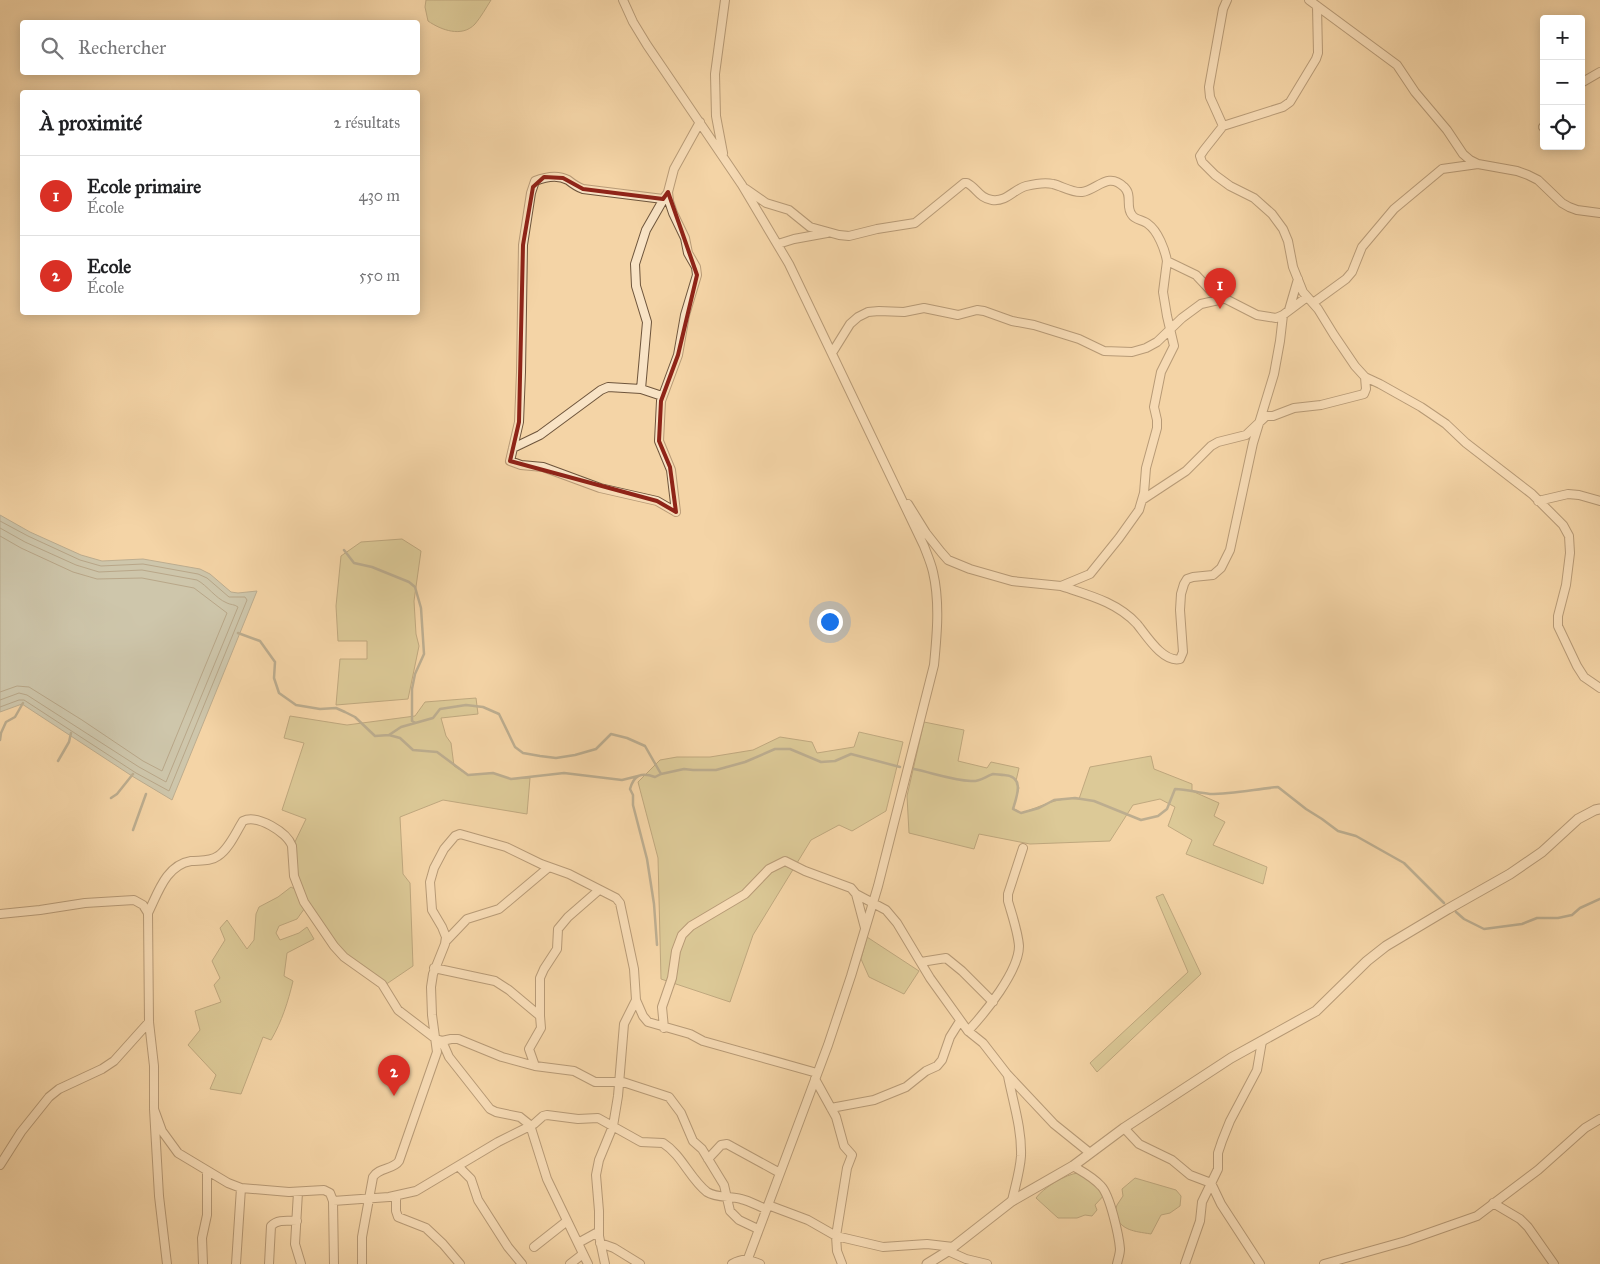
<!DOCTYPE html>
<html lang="fr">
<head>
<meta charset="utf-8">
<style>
	body { margin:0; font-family:"IM FELL Great Primer",serif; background:#f6f6f6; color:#202124 }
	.controls { position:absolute; right:15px; top:15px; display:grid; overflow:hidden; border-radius:5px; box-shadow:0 2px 12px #0003 }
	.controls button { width:45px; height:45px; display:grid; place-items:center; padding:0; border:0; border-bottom:1px solid #e0e0e0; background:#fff; color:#202124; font:25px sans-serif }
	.you { position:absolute; left:829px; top:621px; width:18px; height:18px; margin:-12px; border:4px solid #fff; border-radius:50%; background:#1a73e8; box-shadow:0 0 0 8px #1a73e833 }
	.badge { display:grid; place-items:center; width:32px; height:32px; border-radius:50%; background:#d93025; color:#fff; font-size:16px; font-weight:700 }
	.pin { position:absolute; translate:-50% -41px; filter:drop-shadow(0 1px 2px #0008) }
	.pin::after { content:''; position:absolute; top:26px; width:18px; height:15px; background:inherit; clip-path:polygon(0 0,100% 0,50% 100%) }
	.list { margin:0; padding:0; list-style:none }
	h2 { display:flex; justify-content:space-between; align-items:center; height:65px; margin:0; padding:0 20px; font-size:21px }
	h2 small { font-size:16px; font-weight:400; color:#757577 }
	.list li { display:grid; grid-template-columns:32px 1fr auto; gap:15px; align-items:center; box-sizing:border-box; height:80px; padding:0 20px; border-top:1px solid #e0e0e0 }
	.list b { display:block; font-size:19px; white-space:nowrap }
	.list p { margin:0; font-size:16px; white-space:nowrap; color:#757577 }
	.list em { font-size:16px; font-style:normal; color:#757577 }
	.icon { flex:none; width:28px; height:28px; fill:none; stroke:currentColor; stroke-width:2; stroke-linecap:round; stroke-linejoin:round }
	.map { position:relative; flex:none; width:1600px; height:1264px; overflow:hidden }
	.search { position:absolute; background:#fff; box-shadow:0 2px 12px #0003; left:20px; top:20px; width:400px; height:55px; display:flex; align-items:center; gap:12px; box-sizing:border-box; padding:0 18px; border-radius:5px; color:#757577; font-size:19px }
	.panel { position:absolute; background:#fff; box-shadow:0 2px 12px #0003; left:20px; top:90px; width:400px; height:225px; border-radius:5px }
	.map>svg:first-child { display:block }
	.green { fill:#bebc85; stroke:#80744f }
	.water { fill:#9fb6b1; stroke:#797e74 }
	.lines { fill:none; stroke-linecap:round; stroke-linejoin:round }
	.shore { stroke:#707065; stroke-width:1 }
	.stream { stroke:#797e74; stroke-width:2.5 }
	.minor-casing { stroke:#6e553c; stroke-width:10 }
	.tertiary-casing { stroke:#6e553c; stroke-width:11 }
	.minor { stroke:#f8e3c5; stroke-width:8 }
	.tertiary { stroke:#f8e3c5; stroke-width:9 }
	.marked { fill:none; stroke:#8f2418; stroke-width:4; stroke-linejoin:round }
</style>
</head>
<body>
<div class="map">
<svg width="1600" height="1264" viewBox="0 0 1600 1264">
	<rect width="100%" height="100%" fill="#f4d4a6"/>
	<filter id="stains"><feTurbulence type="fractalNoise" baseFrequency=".004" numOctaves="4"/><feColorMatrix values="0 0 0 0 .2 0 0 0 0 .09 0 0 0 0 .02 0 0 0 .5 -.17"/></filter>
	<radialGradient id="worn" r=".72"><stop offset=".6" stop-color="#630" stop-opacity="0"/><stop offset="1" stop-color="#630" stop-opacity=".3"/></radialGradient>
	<path class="green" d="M426,0H491C486,8 481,17 475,24C462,38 441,30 428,21L425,7Z
		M402,539L421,551L414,601L416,634L419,646L408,699L336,705L340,659H367V641H338L336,606L341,556L361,542Z
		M476,698L478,714L441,718L446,736L451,743L454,766L468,775L493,773L511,779L530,778L527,814L443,800L400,817L403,874L410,883L413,966L385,985L352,959L333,942L307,905L297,919L279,926L276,933L280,940L299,933L307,927L314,939L287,953L284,976L293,981C288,1002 282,1021 271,1040L263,1037L241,1094L210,1089L216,1075L188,1045L200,1030L195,1011L221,1002L214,985L220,978L212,961L225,940L220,928L227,920L247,949L254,940L256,914L259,907L278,897L291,887L302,893L297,882L293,846L306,819L282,810L304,743L284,738L290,716L347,725L415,716L425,702Z
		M924,722L964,730L958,761L987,768L991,762L1019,768L1016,781L1019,788L1013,808L1021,813C1041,807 1058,796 1079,799L1090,767L1151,756L1154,769L1192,784V791L1219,803L1214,816L1225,822L1213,845L1267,867L1263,884L1186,854L1192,840L1168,826L1175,807L1160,799L1133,805L1110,841L1030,844L979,834L974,849L909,833L907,796Z
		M859,732L903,742L886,811L852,831L839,825L811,840L753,935L730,1002L661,979L658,858L638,782L660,760L677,757H710L753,750L780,737L812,742L817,753L854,747Z
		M1163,894L1201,974L1097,1072L1090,1063L1188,972L1156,897Z
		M867,937L919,971L904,994L869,977L861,959Z
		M1078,1173L1090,1178L1106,1193L1095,1205L1097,1210L1092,1216L1085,1215L1077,1218H1058L1036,1198C1043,1188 1066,1174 1078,1173Z
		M1135,1178L1176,1190L1181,1196L1180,1206L1170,1213L1161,1215L1151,1234C1133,1231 1123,1231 1114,1215L1117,1205L1123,1196L1122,1189Z"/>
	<path class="water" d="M0,515L30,532L81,555L102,561L143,559L200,569L210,574L231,592L238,593L257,591L172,800L132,776L22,704L0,712Z"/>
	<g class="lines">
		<path class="shore" d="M0,521L28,536L80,560L101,566L143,564L198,574L207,578L229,597H245L247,600L169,791L136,773L24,700H19L0,707
			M0,528L25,542L76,565L99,572L142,570L197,580C208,586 215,598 227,603C231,605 234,604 238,607L166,782L139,767L27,695L19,693L0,700
			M0,536L21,548L73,572L97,579L142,578L194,588L227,613L162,771L143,761L82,720L29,687L17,686L0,692"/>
		<path class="stream" d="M344,550L354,563L372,567L409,582L415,587L421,608L424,654L415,674L412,689V721L415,723
			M238,633L260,641L275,662L274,678L279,693L296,705L320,709L336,708L345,712L355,717L375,736L389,735L401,727L433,718L440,709L466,705L483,707L499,714L515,747L523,753L540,756L556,758L575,755L596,749L611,734L627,738L645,746L661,774L684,769L693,770H716L745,762L775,749H790L821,762L835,761L851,754L900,767
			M389,735L400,738L413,750L437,752L468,775L493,773L511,779L564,773L622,780L638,776
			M0,740L1,733L6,722L15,717L23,703
			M58,761L69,742L71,733
			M914,769C933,773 952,780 971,781C980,782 984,777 993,774C996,774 1001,775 1004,775C1025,776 1017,796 1013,809L1021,813L1039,808L1054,800L1075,798L1094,801L1141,820L1158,816L1167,809L1175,789C1187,789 1198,793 1210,794C1233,794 1256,789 1278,787L1306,809L1322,819L1338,831L1356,836L1404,863L1444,903
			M111,798L117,794L133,774
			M133,830L146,794
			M1456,912L1464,919L1484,929L1522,924L1537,918H1558L1572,915L1580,908L1600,899
			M657,945L654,904L647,859L633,805V795L630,789C634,775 641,772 655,777L661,774"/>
		<defs>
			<path id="minor" d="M623,0L633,22L647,45L742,185L789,264L924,546C927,554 931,563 933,572C940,602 937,634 934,665L878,886L851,976L828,1045L746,1264
				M1309,0L1397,65L1415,92L1447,130L1463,154L1470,160L1478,164L1517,171L1528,175L1538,180L1562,203L1569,207L1577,210L1600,213
				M1317,6L1318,53L1316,59L1290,102L1283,107L1223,126L1204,150L1200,156L1202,162L1215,175L1230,186L1254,198L1272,214L1283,229L1288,241L1293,267L1303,292L1318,309L1334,335L1355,366L1365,377L1380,384L1421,407L1446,424L1466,443L1532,494L1563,525L1569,536L1570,553L1566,585L1558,616V626L1577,666L1584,677L1600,688
				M1581,83L1600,72
				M1223,126L1210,97L1209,87L1223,9L1227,0
				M1543,127L1544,126
				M723,153L716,116L715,74L725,0
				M746,189L766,203L789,210L810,227L839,235L849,236L877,229L915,223L964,183H967C977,188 979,198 992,200C1007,202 1014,189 1026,186C1034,184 1045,182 1053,184C1062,186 1072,193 1082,192C1097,190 1108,171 1124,187C1133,195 1125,207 1132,215C1135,220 1144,220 1148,224C1158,231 1165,250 1167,261L1196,275L1212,292L1257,315L1276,318L1283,315L1307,297
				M663,199L583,189C577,187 573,184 568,180C557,174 545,177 535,181L531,193L523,245L521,372L519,422L510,461L521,465L543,467L600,488L657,501L676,512
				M778,244L794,239L827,233
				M1313,303L1346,279L1352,272L1362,247L1394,209L1442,169L1478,164
				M1289,310L1298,279
				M832,353L850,324L858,317L868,312L879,311L904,312L924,308L958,315L977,310L984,311L1012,321L1034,325L1079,339L1104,351L1132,352L1146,348L1157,342L1182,318L1201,304L1223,299
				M641,389L662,396
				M513,448L540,435L601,390L608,387L641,389L647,322L636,286L635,264L646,230L666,195
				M1142,500L1186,471L1211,446L1218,442L1246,435L1266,416H1273L1294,408L1321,405L1364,394L1366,389L1365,377
				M1538,501L1568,494L1579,495L1600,501
				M908,504L926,533L941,552L948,560L970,569L1012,581L1061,586L1090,574L1119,538L1139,510L1144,493L1146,468L1157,428V420L1154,407L1161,372L1174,346L1167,316L1163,292L1167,261
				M676,512L671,470L659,441L661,401L678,355L685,315L697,275L696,267L688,253L685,238L673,213L669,201L668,192L674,169L700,122
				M1061,586C1088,595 1117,602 1137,624C1146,635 1163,663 1180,659L1183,652L1180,610L1181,594L1184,584L1187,579L1193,577L1213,575L1221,568L1230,550L1253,443L1274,374L1280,341L1283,315
				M856,894L865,928
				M148,913C158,893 166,865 191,861C200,860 210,862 218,856C229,849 236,832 243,821C257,814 287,832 292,846L294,876L304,902L334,946L344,957L382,984L398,1010L436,1039L442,1041L449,1057L490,1109L496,1112L520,1117L530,1125L547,1179L588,1264
				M0,914L40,910L85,903L134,900L143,905L148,913L149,1022L154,1066V1109L159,1196L167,1264
				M446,941L467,919L499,909L549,867
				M921,962L946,958L962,971L993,1002
				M434,968L495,981L509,990L540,1016L541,1028L529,1049L535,1066
				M636,1000L643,1016L648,1022L690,1034L703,1041L817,1073
				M540,1016V978L544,969L557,949L558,929L568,917L599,890
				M664,1028L662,1007L672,978L676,951L682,935L691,926L745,894L769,869L785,861L805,871L851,888L856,894L886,910L897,923L930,978L968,1031L983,1043L1007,1074L1054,1124L1090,1153
				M968,1031C985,1013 1019,971 1019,946C1018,932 1012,915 1008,901V894L1023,848
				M442,1041L451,1039H458L502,1057L535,1066L574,1071L595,1082H623L669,1097L681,1113L693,1141L702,1149L724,1185L730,1211L739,1220L758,1229
				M1008,1076C1013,1102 1022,1129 1021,1156C1020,1171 1015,1187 1012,1201
				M815,1079L836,1117L844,1146L852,1155L847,1168L836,1236L837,1251L842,1264
				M831,1108L874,1100L906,1087L926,1071L937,1066L942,1060L950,1037L960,1021
				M154,1109L162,1131L178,1153L228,1183L241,1188L289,1192L324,1190L330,1193L333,1201L389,1197L416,1191L498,1142L534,1124L543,1116L547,1115L578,1119L598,1118L641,1142L663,1143C682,1155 690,1179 707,1192C716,1198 731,1196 741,1199C750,1201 758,1206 766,1209
				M1124,1128L1139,1144L1172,1160L1190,1175L1211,1183L1221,1204L1260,1264
				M708,1159L721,1145L727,1144L780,1173
				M0,1165L21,1132L49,1097L59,1089L102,1069L114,1061L149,1022
				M458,1166L471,1179L478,1200L508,1247L522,1264
				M1073,1166C1083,1172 1093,1177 1101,1186C1110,1195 1119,1236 1120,1249C1120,1254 1118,1259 1117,1264
				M298,1192L295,1244L301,1264
				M396,1196V1211L398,1217L426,1228L443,1244L460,1264
				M333,1201L334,1264
				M1493,1203L1520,1219L1528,1227L1554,1264
				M768,1205L808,1220L836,1236L883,1247L927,1244L953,1247
				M578,1243L598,1232
				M600,1243L614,1248L640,1264
				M534,1247L567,1221
				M948,1251L966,1259L987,1264
				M203,1264L202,1238L207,1215V1172
				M236,1264L241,1188
				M269,1264L271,1226C278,1219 287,1221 297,1221
				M362,1264V1237L373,1177C379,1167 393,1170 399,1161L437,1052L432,1015L431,987L433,974L445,944L446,937L442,927L432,910L430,882L434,868L444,849L455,836L460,834L506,847L541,864L569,874L616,898L620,903L634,969L636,1000L624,1024L618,1096L613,1126L599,1160L596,1175L599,1211V1236L605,1264
				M570,1264L583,1254
				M732,1264C743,1258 749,1259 760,1264
				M1185,1264L1200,1221L1202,1202L1218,1169V1153L1222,1141L1230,1121L1257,1070L1262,1041
				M1324,1264L1406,1241L1477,1216L1538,1170L1585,1128L1600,1119"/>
			<path id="tertiary" d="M927,1264L948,1251L1012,1201L1073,1166L1124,1128L1231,1058L1316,1011L1367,961L1386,946L1448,909L1510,874L1542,852L1578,819L1595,810L1600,809"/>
		</defs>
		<use href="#minor" class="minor-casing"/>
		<use href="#tertiary" class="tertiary-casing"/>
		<use href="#minor" class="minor"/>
		<use href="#tertiary" class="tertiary"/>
	</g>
	<path d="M0 0H1600V1264H0ZM544,177L563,178L583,189L663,199L668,192L697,275L678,355L661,401L659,441L670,467L676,512L657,501L510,461L519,422L523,245L533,187Z" fill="#f4d4a6" fill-opacity=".55" fill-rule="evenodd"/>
	<path class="marked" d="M544,177L563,178L583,189L663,199L668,192L697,275L678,355L661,401L659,441L670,467L676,512L657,501L510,461L519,422L523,245L533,187Z"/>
	<rect width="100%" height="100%" filter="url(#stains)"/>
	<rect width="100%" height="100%" fill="url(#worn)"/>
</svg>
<div class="controls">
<button>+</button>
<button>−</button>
<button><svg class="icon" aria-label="locate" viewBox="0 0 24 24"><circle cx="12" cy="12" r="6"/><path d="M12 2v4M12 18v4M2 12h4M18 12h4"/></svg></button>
</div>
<div class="you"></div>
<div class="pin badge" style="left:1220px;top:309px">1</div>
<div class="pin badge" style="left:394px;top:1096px">2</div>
<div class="search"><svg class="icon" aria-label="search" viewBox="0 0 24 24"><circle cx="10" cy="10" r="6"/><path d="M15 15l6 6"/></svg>Rechercher</div>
<section class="panel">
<h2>À proximité<small>2 résultats</small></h2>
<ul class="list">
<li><span class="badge">1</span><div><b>Ecole primaire</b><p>École</p></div><em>430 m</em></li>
<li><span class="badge">2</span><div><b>Ecole</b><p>École</p></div><em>550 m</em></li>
</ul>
</section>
</div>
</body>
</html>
